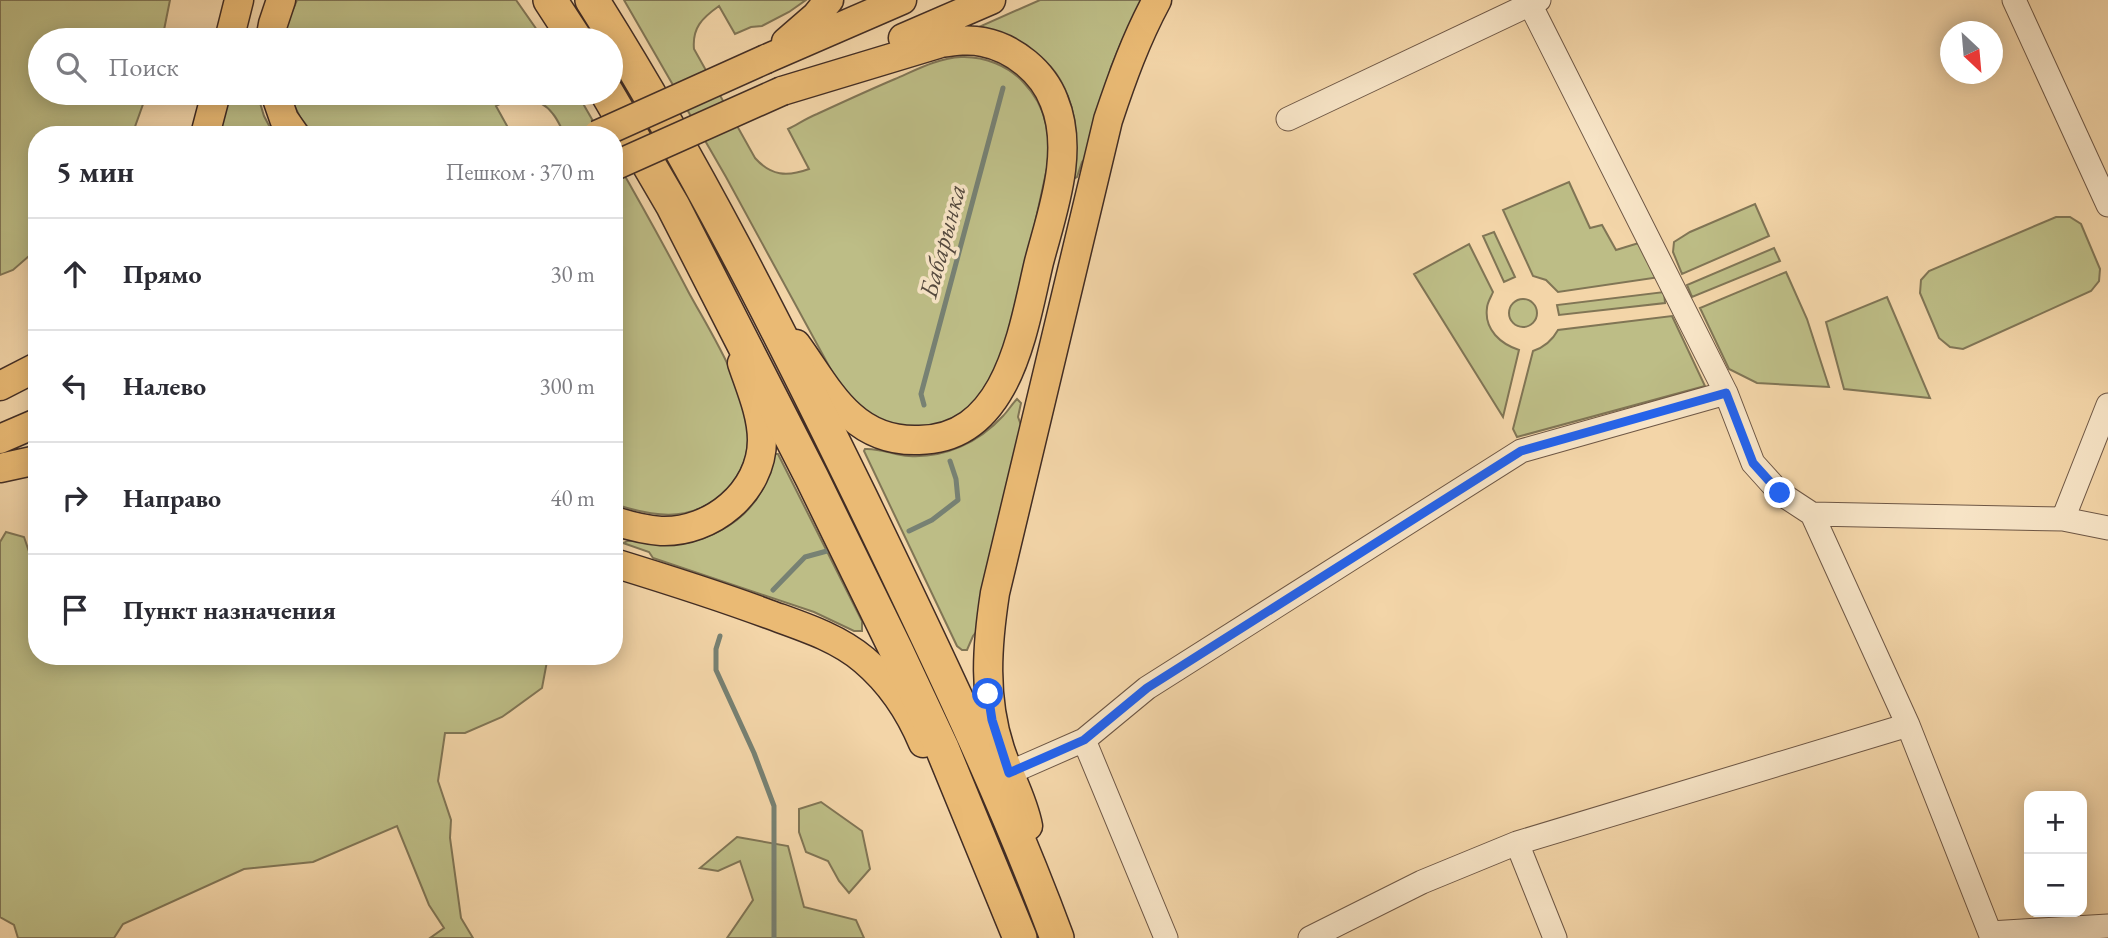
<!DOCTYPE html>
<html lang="ru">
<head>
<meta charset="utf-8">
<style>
	body { margin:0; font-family:"EB Garamond",serif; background:#f7f7f7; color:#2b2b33 }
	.controls { position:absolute; right:21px; bottom:21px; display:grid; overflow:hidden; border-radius:14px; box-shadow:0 4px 18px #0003 }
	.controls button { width:63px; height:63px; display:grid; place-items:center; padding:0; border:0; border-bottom:2px solid #e1e1e2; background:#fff; color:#2b2b33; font:35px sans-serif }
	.compass { position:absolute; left:1940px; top:21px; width:63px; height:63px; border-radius:50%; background:#fff; box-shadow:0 4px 18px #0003; rotate:154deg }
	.stop { position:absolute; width:21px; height:21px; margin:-16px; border:5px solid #2563eb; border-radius:50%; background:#fff }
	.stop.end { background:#2563eb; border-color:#fff; box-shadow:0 2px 7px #0008 }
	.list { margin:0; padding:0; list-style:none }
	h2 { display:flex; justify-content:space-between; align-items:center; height:91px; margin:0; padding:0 28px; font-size:30px }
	h2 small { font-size:23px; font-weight:400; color:#7c7c81 }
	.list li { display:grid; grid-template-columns:46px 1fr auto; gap:21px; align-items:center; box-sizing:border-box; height:112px; padding:0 28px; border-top:2px solid #e1e1e2 }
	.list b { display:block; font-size:26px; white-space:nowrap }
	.list em { font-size:23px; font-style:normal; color:#7c7c81 }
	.icon { flex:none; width:38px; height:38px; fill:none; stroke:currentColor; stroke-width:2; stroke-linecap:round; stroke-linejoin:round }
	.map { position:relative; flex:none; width:2108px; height:938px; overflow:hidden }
	.search { position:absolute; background:#fff; box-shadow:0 4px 18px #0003; left:28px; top:28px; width:595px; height:77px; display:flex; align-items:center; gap:18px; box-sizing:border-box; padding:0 24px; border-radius:38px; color:#7c7c81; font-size:26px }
	.panel { position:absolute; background:#fff; box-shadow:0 4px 18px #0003; left:28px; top:126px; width:595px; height:539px; border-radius:28px }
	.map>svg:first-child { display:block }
	.green { fill:#bdbd86; stroke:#807555; stroke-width:2 }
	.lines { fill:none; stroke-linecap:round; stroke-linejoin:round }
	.stream { stroke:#778173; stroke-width:5 }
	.minor-casing { stroke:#6e5745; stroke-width:25 }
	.major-casing { stroke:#422d24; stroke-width:31 }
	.highway-casing { stroke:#422d24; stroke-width:36 }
	.minor { stroke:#f7e4c6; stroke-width:23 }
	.major { stroke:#eaba74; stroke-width:28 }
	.highway { stroke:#eaba74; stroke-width:33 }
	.major-bridge-casing { stroke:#422d24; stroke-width:31; stroke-linecap:butt }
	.major-bridge { stroke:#eaba74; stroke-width:28 }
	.route { stroke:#2563eb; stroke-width:9 }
	.labels { text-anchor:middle; stroke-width:7; stroke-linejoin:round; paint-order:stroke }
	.water-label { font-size:26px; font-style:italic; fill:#54493e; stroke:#f7e4c6 }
</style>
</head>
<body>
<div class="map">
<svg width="2108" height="938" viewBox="0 0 2108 938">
	<rect width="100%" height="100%" fill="#f3d5a8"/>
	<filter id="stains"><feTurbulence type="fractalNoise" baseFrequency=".00286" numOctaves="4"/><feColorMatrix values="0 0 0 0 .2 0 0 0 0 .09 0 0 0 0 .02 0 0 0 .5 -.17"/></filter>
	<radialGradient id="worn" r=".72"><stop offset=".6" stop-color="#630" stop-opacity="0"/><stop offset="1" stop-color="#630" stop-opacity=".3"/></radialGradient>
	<path class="green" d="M0,0H170L162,40H40V93H147L132,135H37V249L13,270L0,275Z
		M297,0H516L544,40H284L288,21Z
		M624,0H806L789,12L762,26L751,27L735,34L719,6C702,18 692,28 694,49L755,158C771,176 787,177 809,169L788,129C798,124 807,118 817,114C843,102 869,90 895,79C916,70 938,58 961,57C984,56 1009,66 1024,83C1047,107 1051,136 1047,168L1015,315L1004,355L973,407L945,424L911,430L872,418L848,396L836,379L726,177Z
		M1040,0H1144L1121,43L1111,67L1087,157L1082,162L1077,177L1073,179C1081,132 1075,77 1030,49C1014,40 997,35 981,26Z
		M229,93H257L264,116L274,135H219Z
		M288,93H577L601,135H565C561,128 558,120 553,114C539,95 514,95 496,106L511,133L508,135H314L300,117Z
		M614,157C640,202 665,247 689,293C712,335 749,391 748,440C748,461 736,483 720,496C688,523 651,516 614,504V243C617,236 618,230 614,223Z
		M1569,182L1590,228L1602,225L1616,250L1642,242L1660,277L1558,292L1546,280L1533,276L1503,210Z
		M1755,204L1769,236L1682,274L1673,252L1674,242L1690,232Z
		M2056,217H2070L2081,224L2100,269L2099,281L2091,291L1963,349L1950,347L1939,338L1920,293L1921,280L1929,271Z
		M1494,232L1515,277L1504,282L1483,236Z
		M1469,244L1493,292C1491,297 1487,303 1487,308C1484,330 1501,344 1519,350L1503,417L1414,274Z
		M1774,248L1780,261L1692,297L1687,285Z
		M1786,272L1807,319L1829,387L1757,383L1729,369L1700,308Z
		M1664,292L1665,303L1559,315L1557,305Z
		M1887,297L1930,398L1844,389L1826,322Z
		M1509 313a14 14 0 1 1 28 0a14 14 0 1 1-28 0Z
		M1672,316L1705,386L1517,437L1513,429L1533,351C1545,347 1552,341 1558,330Z
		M1017,399L1021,403L1018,417L1021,425L977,631L973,636L967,650H962L957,646L864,451L865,449C880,448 894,455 909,456C945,458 978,443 1003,416C1008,411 1012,404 1017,399Z
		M775,454H778L862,621V631H854L814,612L653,558L649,552L623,543C633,537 649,544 660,545C700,546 743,526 762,490C768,479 770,466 775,454Z
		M6,532L24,537L37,575V656H548L542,688L502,717L465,733H445L438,781L451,820L450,838L461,918L473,938H430L444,928L429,905L397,826L313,862L244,869L123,924L114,938H18L14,925L0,917V542Z
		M821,802L862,831L870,869L849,893L839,881L828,861L806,852L799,832V809Z
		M737,837L788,846L804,907L856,920L864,938H727L753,900L740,861L718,871L700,868Z"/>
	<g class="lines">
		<path class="stream" d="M924,405L921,394L1003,88
			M909,531L932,520L958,500L956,479L950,461
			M773,590L805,557L827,551
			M720,636L716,649V670L754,753L774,806V938"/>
		<defs>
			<path id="minor" d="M2014,0L2108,205
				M1530,4L1726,393L1753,463L1780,493L1812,514L2063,519L2108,528
				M1288,119L1539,0
				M1812,514L1908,725L1990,933L2108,926
				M2063,519L2108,405
				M1084,740L1166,938
				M1009,773L1084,740L1147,688L1521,451L1726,393
				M1517,843L1555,938
				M1310,938L1422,882L1517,843L1908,725"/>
			<path id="major" d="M903,38L991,0
				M229,40L239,0
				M270,40L273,24L281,0
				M786,42L816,16L829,0
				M766,59L902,0
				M782,91L941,43C955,41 969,39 983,42C1014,48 1043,72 1054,101C1075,152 1052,212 1039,262C1023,329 1009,439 919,440C894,441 871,434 851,416C830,398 813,367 796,344
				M275,93L284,119L295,135
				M205,135L216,93
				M0,386L37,367
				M0,439L37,423
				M0,468L37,460
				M614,521C630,526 645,530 661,531C711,533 762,492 762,440C762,414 750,387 742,363
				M614,563C666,579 717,595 768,614C801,626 837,637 864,660C890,682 910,712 923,743
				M1028,826C1023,799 1008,774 1000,749C983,697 987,645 995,593L1108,120C1122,78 1136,39 1157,0"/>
			<path id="highway" d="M550,0L576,40
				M592,0C693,160 778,328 861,498C931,643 1001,787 1057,938
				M607,93L673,206L812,478L896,650L942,748L1020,938"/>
		</defs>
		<use href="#minor" class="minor-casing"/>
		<use href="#major" class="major-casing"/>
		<use href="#highway" class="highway-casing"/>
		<use href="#minor" class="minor"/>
		<use href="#major" class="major"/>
		<use href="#highway" class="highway"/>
		<defs>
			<path id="major-bridge" d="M597,135L766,59
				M614,166L782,91"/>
		</defs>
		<use href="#major-bridge" class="major-bridge-casing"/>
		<use href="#major-bridge" class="major-bridge"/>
	</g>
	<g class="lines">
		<path class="route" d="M988,694L992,720L1009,773L1084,740L1147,688L1521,451L1726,393L1753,463L1780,493"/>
	</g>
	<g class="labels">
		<g class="water-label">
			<text transform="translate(942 241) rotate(-75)" y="9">Бабарынка</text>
		</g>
	</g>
	<rect width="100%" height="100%" filter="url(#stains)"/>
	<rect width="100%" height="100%" fill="url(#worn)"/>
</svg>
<div class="controls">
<button>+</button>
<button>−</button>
</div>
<svg class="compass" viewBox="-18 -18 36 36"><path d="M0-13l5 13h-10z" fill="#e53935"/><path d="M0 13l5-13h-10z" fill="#7c7c81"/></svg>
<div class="stop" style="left:988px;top:694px"></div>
<div class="stop end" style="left:1780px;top:493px"></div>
<div class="search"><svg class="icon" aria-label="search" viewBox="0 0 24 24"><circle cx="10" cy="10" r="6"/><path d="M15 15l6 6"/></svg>Поиск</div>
<section class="panel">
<h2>5 мин<small>Пешком · 370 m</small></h2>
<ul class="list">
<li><svg class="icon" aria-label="ahead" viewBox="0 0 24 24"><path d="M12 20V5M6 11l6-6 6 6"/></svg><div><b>Прямо</b></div><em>30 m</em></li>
<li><svg class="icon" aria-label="left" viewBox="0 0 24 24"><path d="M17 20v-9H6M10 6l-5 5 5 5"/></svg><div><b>Налево</b></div><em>300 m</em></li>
<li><svg class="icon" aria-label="right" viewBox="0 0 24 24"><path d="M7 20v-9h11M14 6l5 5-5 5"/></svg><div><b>Направо</b></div><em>40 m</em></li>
<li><svg class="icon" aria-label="arrive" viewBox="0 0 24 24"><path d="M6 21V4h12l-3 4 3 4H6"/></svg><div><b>Пункт назначения</b></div></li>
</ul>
</section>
</div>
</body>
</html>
